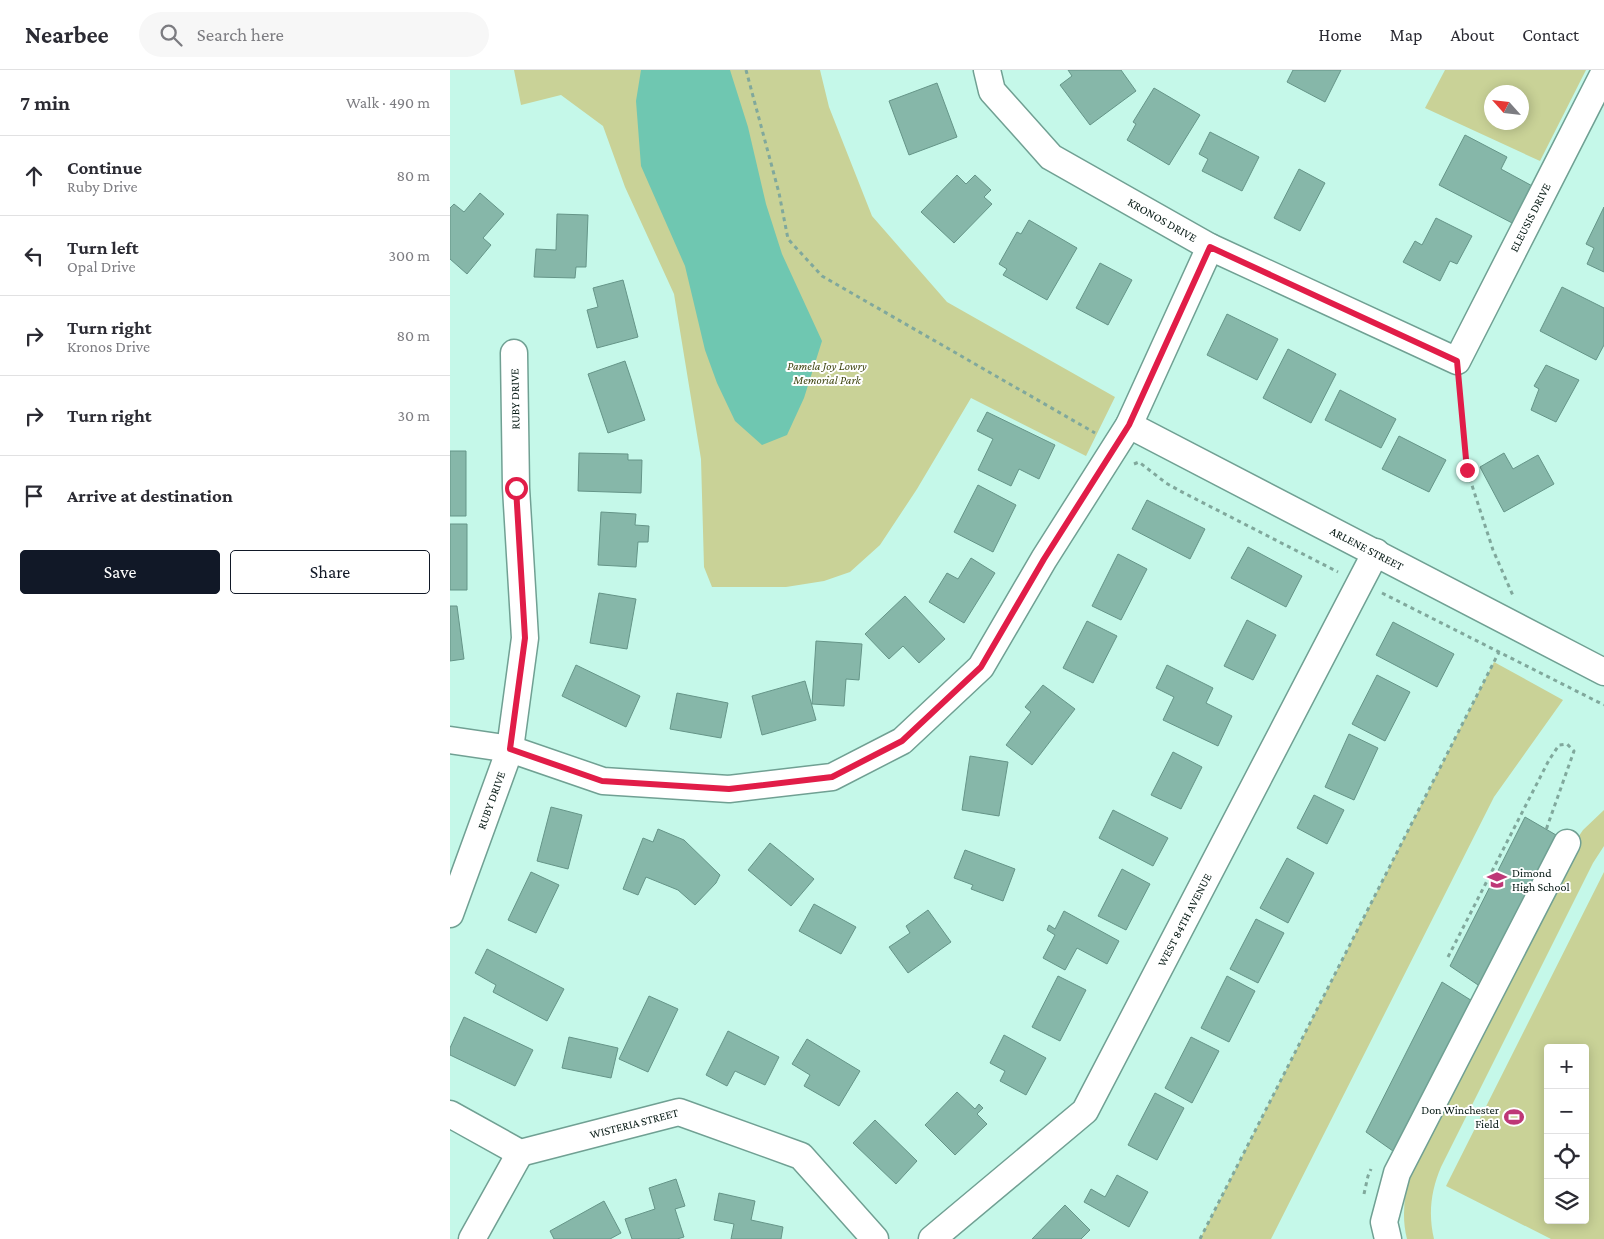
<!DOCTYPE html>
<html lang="en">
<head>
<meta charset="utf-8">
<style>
	body { margin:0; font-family:"Crimson Pro",serif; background:#f7f7f7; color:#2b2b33 }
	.controls { position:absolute; right:15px; bottom:15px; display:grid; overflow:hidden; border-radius:5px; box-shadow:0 2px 12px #0003 }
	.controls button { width:45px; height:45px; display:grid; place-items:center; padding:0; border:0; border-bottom:1px solid #e1e1e2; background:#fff; color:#2b2b33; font:25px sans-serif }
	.compass { position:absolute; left:1034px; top:15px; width:45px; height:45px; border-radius:50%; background:#fff; box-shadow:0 2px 12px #0003; rotate:297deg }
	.stop { position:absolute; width:15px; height:15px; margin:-11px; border:4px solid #e11d48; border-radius:50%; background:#fff }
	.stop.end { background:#e11d48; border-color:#fff; box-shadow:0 1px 5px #0008 }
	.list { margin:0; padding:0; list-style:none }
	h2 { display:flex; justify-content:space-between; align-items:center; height:65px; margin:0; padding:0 20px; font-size:21px }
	h2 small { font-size:16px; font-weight:400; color:#7c7c81 }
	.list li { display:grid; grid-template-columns:32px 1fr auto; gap:15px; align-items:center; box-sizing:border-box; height:80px; padding:0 20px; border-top:1px solid #e1e1e2 }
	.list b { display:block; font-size:19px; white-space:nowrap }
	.list p { margin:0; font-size:16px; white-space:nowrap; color:#7c7c81 }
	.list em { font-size:16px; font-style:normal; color:#7c7c81 }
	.actions { display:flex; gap:10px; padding:15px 20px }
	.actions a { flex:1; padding:11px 0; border:1px solid #111827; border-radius:5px; text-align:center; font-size:18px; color:#111827 }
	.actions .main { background:#111827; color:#fff }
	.icon { flex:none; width:28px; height:28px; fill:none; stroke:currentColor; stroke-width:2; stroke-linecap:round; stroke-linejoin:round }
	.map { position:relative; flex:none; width:1154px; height:1169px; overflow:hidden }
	header { display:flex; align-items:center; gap:30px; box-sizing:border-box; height:70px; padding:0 25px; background:#fff; border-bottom:1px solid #e1e1e2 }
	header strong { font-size:24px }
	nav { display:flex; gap:28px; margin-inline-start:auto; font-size:18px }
	.search { width:350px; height:45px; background:#f7f7f7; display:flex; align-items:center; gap:12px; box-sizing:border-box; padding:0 18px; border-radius:28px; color:#7c7c81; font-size:19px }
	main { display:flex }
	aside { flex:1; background:#fff }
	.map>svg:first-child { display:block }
	.green { fill:#c9d297; fill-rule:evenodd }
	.water { fill:#6fc7b1 }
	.building { fill:#86b7a9; stroke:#659588 }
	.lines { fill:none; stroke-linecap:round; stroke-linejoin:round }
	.minor-casing { stroke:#70a093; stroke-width:29 }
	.path { stroke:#80a89c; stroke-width:3; stroke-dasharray:4 4; stroke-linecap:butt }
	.minor { stroke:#fff; stroke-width:26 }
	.route { stroke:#e11d48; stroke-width:6 }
	.labels { text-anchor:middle; stroke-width:4; stroke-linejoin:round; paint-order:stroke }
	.street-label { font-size:12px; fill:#071a15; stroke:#fff }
	.park-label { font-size:12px; font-style:italic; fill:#3f4510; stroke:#fff }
	.poi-label { font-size:12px; fill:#071a15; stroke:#fff; text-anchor:start }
</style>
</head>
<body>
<header>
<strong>Nearbee</strong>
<div class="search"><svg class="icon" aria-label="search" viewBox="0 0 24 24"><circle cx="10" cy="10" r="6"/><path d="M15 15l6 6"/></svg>Search here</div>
<nav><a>Home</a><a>Map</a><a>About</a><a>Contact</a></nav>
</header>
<main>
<aside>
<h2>7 min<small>Walk · 490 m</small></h2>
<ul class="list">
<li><svg class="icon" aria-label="ahead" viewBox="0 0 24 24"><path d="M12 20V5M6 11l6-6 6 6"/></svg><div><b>Continue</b><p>Ruby Drive</p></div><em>80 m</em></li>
<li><svg class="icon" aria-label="left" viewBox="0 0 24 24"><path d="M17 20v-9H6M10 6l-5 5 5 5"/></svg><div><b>Turn left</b><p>Opal Drive</p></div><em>300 m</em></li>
<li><svg class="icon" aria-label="right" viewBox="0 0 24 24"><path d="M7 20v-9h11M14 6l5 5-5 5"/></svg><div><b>Turn right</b><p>Kronos Drive</p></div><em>80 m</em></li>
<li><svg class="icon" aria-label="right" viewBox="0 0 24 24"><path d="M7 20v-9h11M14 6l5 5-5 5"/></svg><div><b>Turn right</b></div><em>30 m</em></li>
<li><svg class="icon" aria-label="arrive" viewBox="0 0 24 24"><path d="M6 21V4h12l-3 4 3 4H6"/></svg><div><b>Arrive at destination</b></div></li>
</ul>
<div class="actions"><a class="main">Save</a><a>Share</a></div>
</aside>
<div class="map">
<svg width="1154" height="1169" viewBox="0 0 1154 1169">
	<rect width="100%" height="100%" fill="#c5f8e9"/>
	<path class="green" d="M64,0H370L379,37L422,146L497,232L665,327L636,386L521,328L467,419L430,475L400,502L374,511L336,517H262L254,497L251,389L224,224L175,117L153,56L111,25L71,35Z
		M995,0H1136L1090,91L975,38ZM1072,22V52H1042V22Z
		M1044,592L1113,630L1044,727L821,1169H750Z
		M1154,740V776L1143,793L991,1097C981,1121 978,1143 984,1169H957C951,1146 955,1123 960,1100L1120,779L1133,760Z
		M1154,802V1169H1101L996,1116ZM1098,978H1135V1150H1098Z"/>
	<path class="water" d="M191,0H280L298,57L316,134L332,184L372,271L354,328L337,365L312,375L285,351L267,313L255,280L235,196L191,96L186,31Z"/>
	<path class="building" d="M618,0H671L686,21L640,55L610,15L622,6Z
		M843,0H891L875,32L837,12Z
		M487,13L507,67L459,85L439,31Z
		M704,18L750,45L719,95L677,70L686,54L683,52Z
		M760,62L809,87L792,121L752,101L758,89L749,84Z
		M1015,65L1057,87L1051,99L1086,118L1066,155L989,115Z
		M849,99L875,113L850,161L824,148Z
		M507,105L516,114L525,105L541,120L534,127L542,134L504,173L471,142Z
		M30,123L54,144L33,168L41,175L17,204L0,189V138L4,134L14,142Z
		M1154,137V202L1137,194L1144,178L1136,174Z
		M107,144L138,145L136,197H126L125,208L84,207L86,179L106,180Z
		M986,148L1022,166L1007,194L1000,191L990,211L953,192L965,171L972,175Z
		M579,150L627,178L597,230L553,205L557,199L549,194L567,162L571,164Z
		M650,193L682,210L658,255L626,238Z
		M173,210L188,267L147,278L137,240L148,237L143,218Z
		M1112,217L1154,238V275L1146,290L1090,261Z
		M777,244L828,269L807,310L757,285Z
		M838,279L886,304L861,353L813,328Z
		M175,291L195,350L158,363L138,304Z
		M1096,295L1129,310L1106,352L1081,340L1089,319L1084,316Z
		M890,320L946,349L931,378L875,350Z
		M537,342L605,375L589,409L569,399L561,416L528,400L543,369L527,361Z
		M949,366L996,390L979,422L932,399Z
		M0,381H16V446H0Z
		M129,383L178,384V390H192L191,423L128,421Z
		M1054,383L1063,399L1088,385L1104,414L1054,442L1030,397Z
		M528,415L566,435L543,482L504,462Z
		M697,430L755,459L740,489L682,459Z
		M151,442L186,444L185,455L199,456L198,472H188L186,497L148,495Z
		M0,454H17V520H0Z
		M798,477L852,506L836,537L781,508Z
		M668,484L697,499L671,550L642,536Z
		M521,488L545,503L514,553L479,532L497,503L508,509Z
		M149,523L186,529L177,579L140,573Z
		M455,526L495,569L469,593L453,576L439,589L415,564Z
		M0,536H7L14,589L0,591Z
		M797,550L826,565L803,610L774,596Z
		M637,551L667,566L643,613L613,598Z
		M943,552L1004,584L987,617L926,585Z
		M366,571L412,574L409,610L396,609L394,636L362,634Z
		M126,595L190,626L176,657L112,626Z
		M717,595L763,618L756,633L782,646L768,676L713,650L724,627L706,618Z
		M927,605L960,622L935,671L902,654Z
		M355,611L366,650L312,665L302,626Z
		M593,615L625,639L582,695L556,675L581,642L575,637Z
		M227,623L278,633L271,668L220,659Z
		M899,664L928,678L904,730L875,717Z
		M723,682L752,697L731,739L701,725Z
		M520,686L558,692L549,746L512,740Z
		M864,725L894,740L877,774L847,758Z
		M101,737L132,745L118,799L87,791Z
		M663,740L718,768L703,796L649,768Z
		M1075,747L1113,769L1034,919L1000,896Z
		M208,759L234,770L270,805L266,813L245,835L228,820L196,807L188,825L173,819L193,768L203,772Z
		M320,773L364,809L341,836L298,800Z
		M515,780L565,799L553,831L521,819L523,815L504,808Z
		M837,788L864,803L838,853L810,838Z
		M672,799L700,814L676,860L648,846Z
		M81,802L109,815L86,863L58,850Z
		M364,834L406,857L391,884L349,861Z
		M478,840L501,872L458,903L439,877L460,863L456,856Z
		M614,841L669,871L657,894L627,878L615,900L593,888L605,865L597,860L599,855L605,859Z
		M806,849L834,863L808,913L780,899Z
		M37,879L114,919L97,951L43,922L46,915L25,903Z
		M608,906L636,920L610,971L582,957Z
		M777,906L805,921L779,972L751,958Z
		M992,912L1027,934L950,1086L916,1062Z
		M199,926L228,939L198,1002L169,989Z
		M14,947L83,980L65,1016L0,985V978Z
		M278,961L329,987L315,1015L285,1001L277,1016L256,1005Z
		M554,965L596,988L576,1025L550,1011L555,1001L540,993Z
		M119,967L168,978L161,1008L112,998Z
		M741,967L769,981L742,1033L715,1018Z
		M357,969L410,1001L389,1036L354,1016L360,1005L342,994Z
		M507,1022L525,1039L529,1034L533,1038L527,1044L537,1054L505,1085L475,1055Z
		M705,1023L734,1038L707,1090L678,1075Z
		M425,1050L467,1091L446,1114L403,1073Z
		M667,1105L698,1122L679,1157L634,1132L641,1119L655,1127Z
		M226,1109L235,1136L225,1139L234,1167L227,1169H182L175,1149L205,1139L199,1118Z
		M269,1123L305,1131L301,1150L333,1157L331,1169H281L284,1154L264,1150Z
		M154,1131L171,1163L160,1169H104L100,1161Z
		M615,1135L640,1160L631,1169H582Z"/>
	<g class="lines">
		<defs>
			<g id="minor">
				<path id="s1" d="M537,0L542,21L601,87L760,177L1007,291L1154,3"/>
				<path id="s2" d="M679,355L1154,602"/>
				<path d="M0,670L60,679L153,711L279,719L382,707L452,671L531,597L594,489L679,355L760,177"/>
				<path id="s3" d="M0,844L60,679L75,568L66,418L64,283"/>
				<path id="s4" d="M0,1044L70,1083L229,1042L351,1086L425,1169"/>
				<path d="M22,1169L70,1083"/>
				<path id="s5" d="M482,1169L635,1041L926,482"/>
				<path d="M938,1169L934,1152L947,1103L1117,773"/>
			</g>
		</defs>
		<use href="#minor" class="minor-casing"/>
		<path class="path" d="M296,0L329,123L338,169L372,206L645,363
			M1009,313L1017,400L1043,480L1064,528
			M684,394L689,392L716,413L730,421L888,502
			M932,523L1154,635
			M998,887L1099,690L1109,675L1117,674L1124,681L1096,760
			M914,1124L918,1106L921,1099
			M750,1169L1049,582"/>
		<use href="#minor" class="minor"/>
	</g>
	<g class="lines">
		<path class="route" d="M66,418L75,568L60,679L152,711L279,719L382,707L452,671L531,597L594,489L679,355L760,177L1007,291L1017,400"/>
	</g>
	<defs>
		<symbol id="school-bare" viewBox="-9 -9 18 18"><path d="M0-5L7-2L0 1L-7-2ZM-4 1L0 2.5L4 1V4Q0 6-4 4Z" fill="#be3777" stroke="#fff" stroke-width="2.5" paint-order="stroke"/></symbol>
		<symbol id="stadium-bare" viewBox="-9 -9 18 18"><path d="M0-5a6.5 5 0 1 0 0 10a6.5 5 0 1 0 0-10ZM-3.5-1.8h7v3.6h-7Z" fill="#be3777" stroke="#fff" stroke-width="2.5" paint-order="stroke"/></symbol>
	</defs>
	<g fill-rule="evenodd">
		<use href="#school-bare" x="1033" y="796" width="28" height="28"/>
		<use href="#stadium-bare" x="1050" y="1033" width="28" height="28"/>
	</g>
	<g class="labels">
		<g class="street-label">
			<text dy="4" stroke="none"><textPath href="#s1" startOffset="726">ELEUSIS DRIVE</textPath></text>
			<text dy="4" stroke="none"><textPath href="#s1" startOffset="238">KRONOS DRIVE</textPath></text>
			<text transform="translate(65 329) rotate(-91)" y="4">RUBY DRIVE</text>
			<text dy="4" stroke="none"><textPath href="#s2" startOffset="268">ARLENE STREET</textPath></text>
			<text dy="4" stroke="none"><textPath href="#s3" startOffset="121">RUBY DRIVE</textPath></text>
			<text dy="4" stroke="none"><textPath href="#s5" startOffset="415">WEST 84TH AVENUE</textPath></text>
			<text dy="4" stroke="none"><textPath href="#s4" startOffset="198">WISTERIA STREET</textPath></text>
		</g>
		<g class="park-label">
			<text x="377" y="300">Pamela Joy Lowry<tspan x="377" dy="14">Memorial Park</tspan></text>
		</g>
		<g class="poi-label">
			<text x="1062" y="807">Dimond<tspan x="1062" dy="14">High School</tspan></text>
			<text x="1049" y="1044" text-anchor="end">Don Winchester<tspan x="1049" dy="14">Field</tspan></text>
		</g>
	</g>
</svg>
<div class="controls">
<button>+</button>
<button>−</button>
<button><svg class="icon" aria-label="locate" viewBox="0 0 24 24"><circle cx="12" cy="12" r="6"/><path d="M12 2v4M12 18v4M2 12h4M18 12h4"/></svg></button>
<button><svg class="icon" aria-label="layers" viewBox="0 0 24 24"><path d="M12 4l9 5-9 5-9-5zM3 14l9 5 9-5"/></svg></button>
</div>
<svg class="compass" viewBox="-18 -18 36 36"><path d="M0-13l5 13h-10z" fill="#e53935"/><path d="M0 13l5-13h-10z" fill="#7c7c81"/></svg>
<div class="stop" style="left:66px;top:418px"></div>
<div class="stop end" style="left:1017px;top:400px"></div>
</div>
</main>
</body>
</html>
